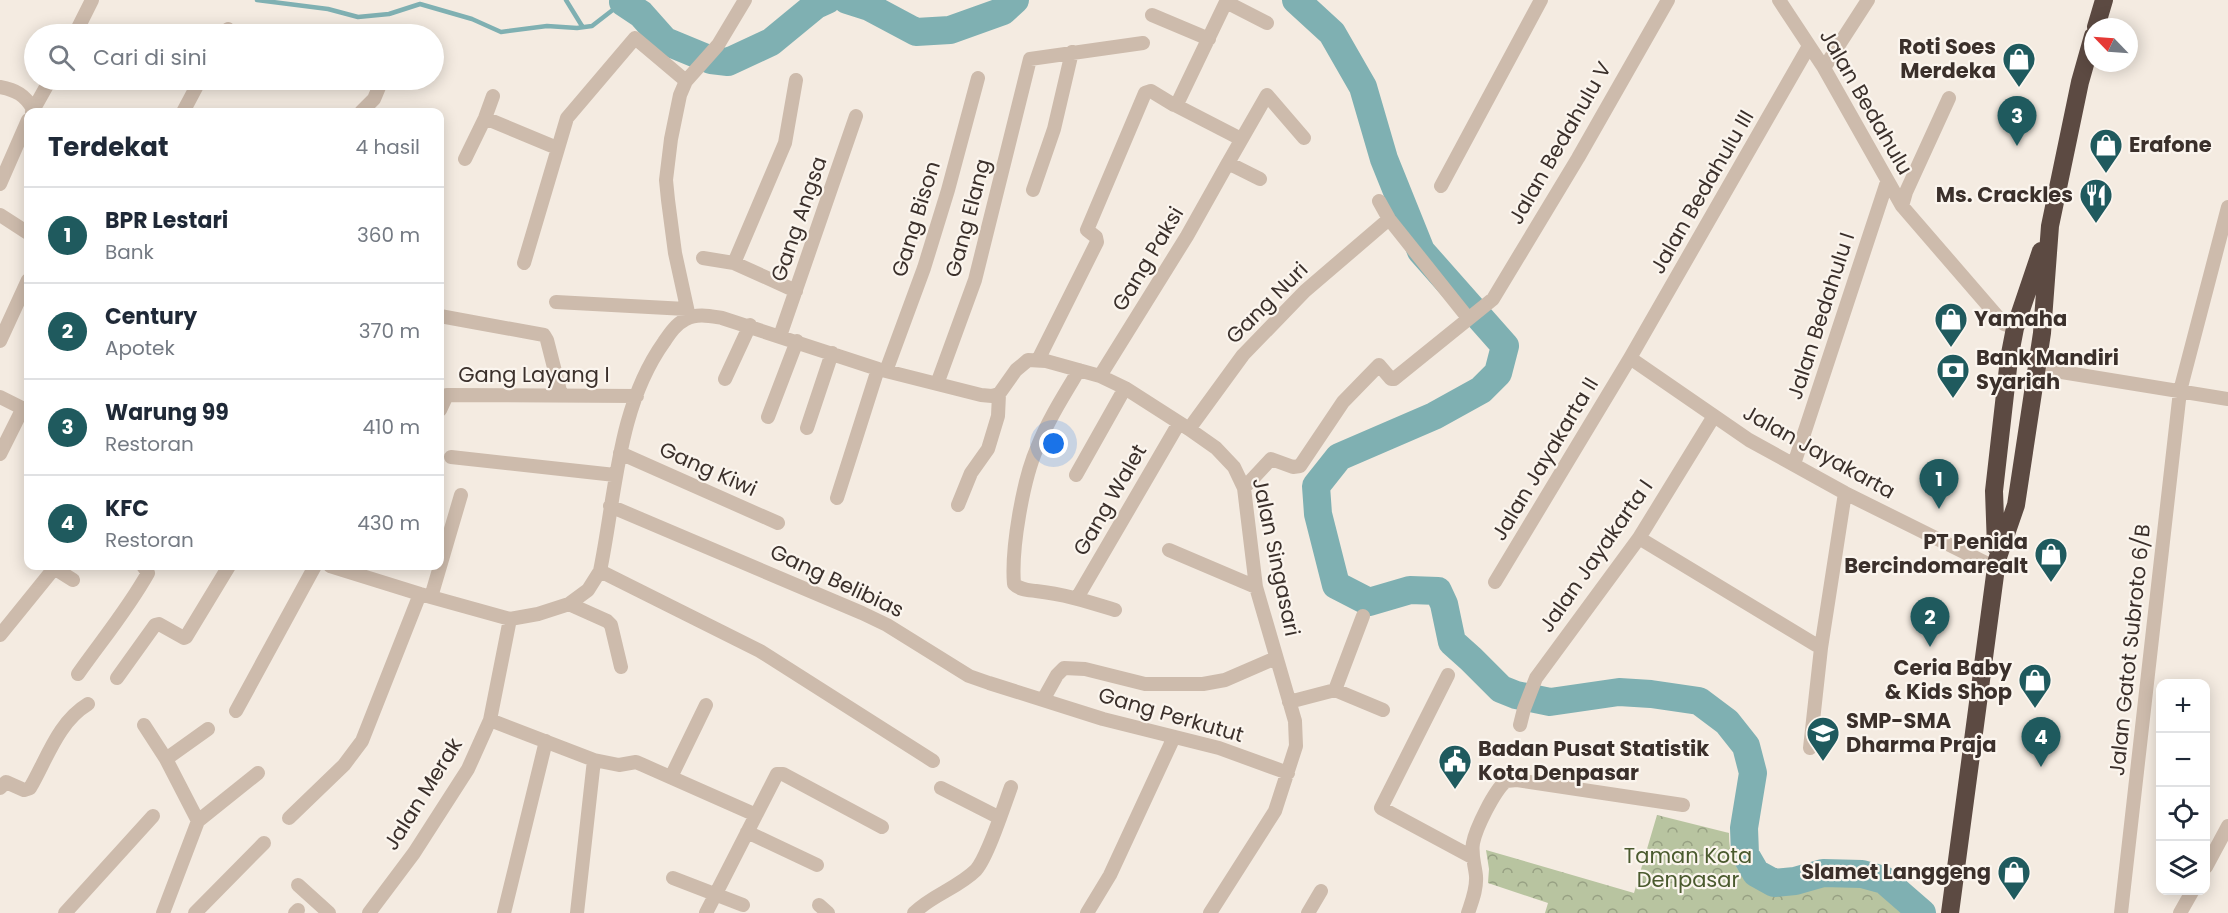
<!DOCTYPE html>
<html lang="id">
<head>
<meta charset="utf-8">
<style>
	body { margin:0; font-family:Poppins,sans-serif; background:#f6f6f7; color:#1f2937 }
	.controls { position:absolute; right:18px; bottom:18px; display:grid; overflow:hidden; border-radius:12px; box-shadow:0 3px 15px #0003 }
	.controls button { width:54px; height:54px; display:grid; place-items:center; padding:0; border:0; border-bottom:2px solid #e0e1e3; background:#fff; color:#1f2937; font:30px sans-serif }
	.compass { position:absolute; left:2084px; top:18px; width:54px; height:54px; border-radius:50%; background:#fff; box-shadow:0 3px 15px #0003; rotate:295deg }
	.you { position:absolute; left:1054px; top:444px; width:21px; height:21px; margin:-15px; border:4px solid #fff; border-radius:50%; background:#1a73e8; box-shadow:0 0 0 9px #1a73e833 }
	.badge { display:grid; place-items:center; width:39px; height:39px; border-radius:50%; background:#1f5a5e; color:#fff; font-size:20px; font-weight:700 }
	.pin { position:absolute; translate:-50% -50px; filter:drop-shadow(0 2px 3px #0008) }
	.pin::after { content:''; position:absolute; top:32px; width:21px; height:18px; background:inherit; clip-path:polygon(0 0,100% 0,50% 100%) }
	.list { margin:0; padding:0; list-style:none }
	h2 { display:flex; justify-content:space-between; align-items:center; height:78px; margin:0; padding:0 24px; font-size:26px }
	h2 small { font-size:20px; font-weight:400; color:#747a83 }
	.list li { display:grid; grid-template-columns:39px 1fr auto; gap:18px; align-items:center; box-sizing:border-box; height:96px; padding:0 24px; border-top:2px solid #e0e1e3 }
	.list b { display:block; font-size:22px; white-space:nowrap }
	.list p { margin:0; font-size:20px; white-space:nowrap; color:#747a83 }
	.list em { font-size:20px; font-style:normal; color:#747a83 }
	.icon { flex:none; width:33px; height:33px; fill:none; stroke:currentColor; stroke-width:2; stroke-linecap:round; stroke-linejoin:round }
	.map { position:relative; flex:none; width:2228px; height:913px; overflow:hidden }
	.search { position:absolute; background:#fff; box-shadow:0 3px 15px #0003; left:24px; top:24px; width:420px; height:66px; display:flex; align-items:center; gap:15px; box-sizing:border-box; padding:0 21px; border-radius:33px; color:#747a83; font-size:22px }
	.panel { position:absolute; background:#fff; box-shadow:0 3px 15px #0003; left:24px; top:108px; width:420px; height:462px; border-radius:12px }
	.map>svg:first-child { display:block }
	.park { fill:url(#park-crowns) }
	.lines { fill:none; stroke-linecap:round; stroke-linejoin:round }
	.stream { stroke:#7fb0b2; stroke-width:4.5 }
	.river { stroke:#7fb0b2; stroke-width:28 }
	.street { stroke:#cdbbac; stroke-width:14 }
	.highway { stroke:#5c4a42; stroke-width:18 }
	.labels { text-anchor:middle; stroke-width:4.5; stroke-linejoin:round; paint-order:stroke }
	.poi-label { font-size:21px; font-weight:bold; fill:#3b302b; stroke:#fbf5ee; text-anchor:end }
	.street-label { font-size:21px; fill:#3b302b; stroke:#fbf5ee }
	.park-label { font-size:21px; fill:#4a5a2e; stroke:#fbf5ee }
</style>
</head>
<body>
<div class="map">
<svg width="2228" height="913" viewBox="0 0 2228 913">
	<defs>
		<pattern id="park-crowns" width="20" height="18" patternUnits="userSpaceOnUse" patternTransform="scale(1.5)"><rect width="20" height="18" fill="#b8c4a0"/><path d="M2 6a3 3 0 1 1 6 0M12 15a3 3 0 1 1 6 0" fill="none" stroke="#97a083"/></pattern>
	</defs>
	<rect width="100%" height="100%" fill="#f4ebe1"/>
	<path class="park" d="M1657,815L1729,833C1728,881 1764,899 1808,888C1813,887 1817,884 1821,883C1830,881 1845,880 1854,881C1875,884 1891,899 1904,913H1545L1548,903L1488,883L1489,869L1486,850L1634,893Z"/>
	<g class="lines">
		<path class="stream" d="M257,0L328,9L358,17L389,14L420,4L472,19L501,32L547,26L577,28L592,26L623,2L621,0
			M566,0L582,26"/>
		<path class="river" d="M847,0L869,7L916,32L950,30L1003,11L1015,0
			M1296,0L1332,33L1363,87L1384,159L1421,251L1505,346L1498,373L1481,390L1434,416L1339,457L1316,486L1318,514L1336,585L1369,602L1410,590L1438,591L1444,604L1452,642L1471,659L1501,689L1516,695L1550,702L1619,692L1651,694L1699,701L1727,722L1746,746L1753,773L1744,828L1745,854L1756,873L1774,883L1795,881L1823,873L1862,874L1884,880L1922,913
			M623,2L641,14L665,41L711,60L728,62L771,42L816,5L827,0"/>
		<path class="street" d="M1779,0L1824,68L1902,206L2004,324L2015,328
			M1152,15L1209,39
			M75,34L92,0
			M225,34L228,29
			M1824,68L1868,0
			M0,87C16,90 25,95 33,109
			M1175,105L1241,139
			M32,112L50,80
			M183,112L200,80
			M361,112L374,99L382,80
			M485,118L557,148
			M465,159L485,118L493,96
			M1260,179L1228,163L1267,95L1304,138
			M0,184L28,120
			M1441,186L1541,0
			M1033,190L1054,129L1072,52
			M1379,201L1389,219L1468,318
			M1902,206L1906,192L1949,98
			M0,215L28,233
			M703,258L734,263L796,291
			M524,263L567,118L635,38L686,81
			M734,263L785,143L796,80
			M556,302L686,309
			M440,316L544,335L547,340L561,395
			M689,317L675,253L668,200L666,180L671,139L680,95L686,81L718,45L745,0
			M780,336L856,116
			M0,341L28,280
			M1630,358L1749,440L1845,493L1996,568
			M1038,360L1097,242L1096,237L1087,230L1145,93L1151,91L1174,105L1178,102L1225,4L1228,3L1267,23
			M2037,368L2228,399
			M1079,370C1064,395 1048,420 1037,448C1023,480 1011,549 1014,584C1020,590 1028,590 1036,591C1064,594 1089,602 1115,610
			M886,371L924,268L948,190L978,78
			M1100,376L1187,236L1228,163
			M725,379L750,325
			M937,384L975,280L1030,59L1143,43
			M0,397L28,411
			M440,410L447,395L637,396
			M768,417L797,341
			M807,428L832,353
			M1189,429L1243,355L1305,291L1389,219
			M620,453L778,523
			M0,454L23,408
			M451,457L615,475
			M1794,464L1887,182
			M1076,475L1125,388
			M1244,488L1271,459L1293,467L1300,466L1343,402L1379,365L1391,379H1394L1493,299L1578,158L1668,0
			M837,498L878,369
			M958,505L971,473L988,449L998,416L999,394L1016,370L1028,360L1046,361L1100,376L1125,388L1189,429L1216,448L1234,467L1244,488L1256,587L1295,721L1296,746L1275,811L1210,913
			M610,506L862,613L887,625L969,676L989,683L1103,719L1219,748L1288,773
			M1639,538L1821,648
			M1169,550L1256,587
			M330,566L420,594L510,619L538,614L569,604L588,590L600,571C616,494 617,408 664,342C670,333 676,324 686,319C697,313 710,316 722,318L878,369L981,395L992,396L999,394
			M54,568L73,580
			M600,571L760,651L933,761
			M1495,582L1630,358L1809,46
			M431,597L461,495
			M1077,598L1179,423
			M569,604L607,621L611,625L621,667
			M0,635L56,566
			M78,674C102,640 128,609 148,573L143,566
			M1448,675L1381,808L1472,857
			M117,678L155,625L159,624L184,638L186,637L229,566
			M1335,690L1383,710
			M1043,700L1057,675L1064,668L1085,669L1145,684H1203L1225,680L1276,658
			M1289,702L1335,690L1363,616
			M236,711L315,566
			M490,720L594,760L619,765L636,762L643,765L756,815
			M144,725L166,759L198,821L163,913
			M1520,725L1524,709L1536,678L1639,538L1714,416
			M1810,748L1821,648L1845,493
			M166,759L208,729
			M671,777L706,705
			M0,788L6,782L24,790L30,788C47,759 58,722 88,704
			M941,788L1000,818
			M289,818L344,765L362,741L420,594
			M198,821L258,773
			M747,832L817,865
			M2206,867L2228,826
			M673,878L743,905
			M298,885L329,913
			M819,905L828,913
			M65,913L153,816
			M195,913L264,843
			M295,913L298,910
			M369,913L414,853L468,769L490,720L510,619
			M504,913L546,741
			M577,913L594,760
			M706,913L777,774H783L882,827
			M914,913C932,895 958,888 976,870C988,856 1004,806 1011,787
			M1087,913L1110,875L1174,737
			M1308,913L1321,891
			M1468,913C1472,901 1477,889 1476,876C1475,865 1471,855 1473,843C1476,828 1494,791 1506,781L1517,780L1683,805
			M2121,913L2180,391L2228,207
			M2180,913L2193,890"/>
		<path class="highway" d="M2096,27L2104,0
			M1996,547L1994,491L2009,359L2015,328L2041,251
			M1950,913L1997,560L2016,505L2042,333L2050,226L2080,82L2093,36"/>
	</g>
	<defs>
		<symbol id="shop-pin" viewBox="-11 -11 22 30"><path d="M0 17L-7.5 6A9.5 9.5 0 1 1 7.5 6Z" fill="#1f5a5e" stroke="#fbf5ee"/><path d="M-5-2.5h2.3a2.7 3.5 0 0 1 5.4 0H5L5.5 6h-11ZM-1.5-2.5h3a1.5 2.3 0 0 0-3 0Z" fill="#fff"/></symbol>
		<symbol id="restaurant-pin" viewBox="-11 -11 22 30"><path d="M0 17L-7.5 6A9.5 9.5 0 1 1 7.5 6Z" fill="#1f5a5e" stroke="#fbf5ee"/><path d="M-5-6h1v4h1v-4h1v4h1v-4h1v5L-1.5 .5V6h-2V.5L-5-1ZM5-6V6H3V1.5H1.5Q1.5-4 5-6Z" fill="#fff"/></symbol>
		<symbol id="bank-pin" viewBox="-11 -11 22 30"><path d="M0 17L-7.5 6A9.5 9.5 0 1 1 7.5 6Z" fill="#1f5a5e" stroke="#fbf5ee"/><path d="M-6-4H6V4H-6ZM0-2.3a2.3 2.3 0 1 0 0 4.6a2.3 2.3 0 1 0 0-4.6Z" fill="#fff"/></symbol>
		<symbol id="school-pin" viewBox="-11 -11 22 30"><path d="M0 17L-7.5 6A9.5 9.5 0 1 1 7.5 6Z" fill="#1f5a5e" stroke="#fbf5ee"/><path d="M0-5L7-2L0 1L-7-2ZM-4 1L0 2.5L4 1V4Q0 6-4 4Z" fill="#fff"/></symbol>
		<symbol id="civic-pin" viewBox="-11 -11 22 30"><path d="M0 17L-7.5 6A9.5 9.5 0 1 1 7.5 6Z" fill="#1f5a5e" stroke="#fbf5ee"/><path d="M-.6-6.5H3V-4.5H.6V-3L4-1V1h2V6H-6V1h2V-1L-.6-3ZM-1.2 2.5V6h2.4V2.5Z" fill="#fff"/></symbol>
	</defs>
	<g fill-rule="evenodd">
		<use href="#shop-pin" x="2000" y="40" width="38" height="52"/>
		<use href="#shop-pin" x="2087" y="126" width="38" height="52"/>
		<use href="#restaurant-pin" x="2077" y="176" width="38" height="52"/>
		<use href="#shop-pin" x="1932" y="300" width="38" height="52"/>
		<use href="#bank-pin" x="1934" y="351" width="38" height="52"/>
		<use href="#shop-pin" x="2032" y="535" width="38" height="52"/>
		<use href="#shop-pin" x="2016" y="661" width="38" height="52"/>
		<use href="#school-pin" x="1804" y="714" width="38" height="52"/>
		<use href="#civic-pin" x="1436" y="742" width="38" height="52"/>
		<use href="#shop-pin" x="1995" y="853" width="38" height="52"/>
	</g>
	<g class="labels">
		<g class="poi-label">
			<text x="1996" y="54">Roti Soes<tspan x="1996" dy="24">Merdeka</tspan></text>
			<text x="2129" y="152" text-anchor="start">Erafone</text>
			<text x="2073" y="202">Ms. Crackles</text>
			<text x="1974" y="326" text-anchor="start">Yamaha</text>
			<text x="1976" y="365" text-anchor="start">Bank Mandiri<tspan x="1976" dy="24">Syariah</tspan></text>
			<text x="2028" y="549">PT Penida<tspan x="2028" dy="24">Bercindomarealt</tspan></text>
			<text x="2012" y="675">Ceria Baby<tspan x="2012" dy="24">&amp; Kids Shop</tspan></text>
			<text x="1846" y="728" text-anchor="start">SMP-SMA<tspan x="1846" dy="24">Dharma Praja</tspan></text>
			<text x="1478" y="756" text-anchor="start">Badan Pusat Statistik<tspan x="1478" dy="24">Kota Denpasar</tspan></text>
			<text x="1991" y="879">Slamet Langgeng</text>
		</g>
		<g class="street-label">
			<text transform="translate(1866 102) rotate(60)" y="7">Jalan Bedahulu</text>
			<text transform="translate(1560 143) rotate(-60)" y="7">Jalan Bedahulu V</text>
			<text transform="translate(1702 192) rotate(-60)" y="7">Jalan Bedahulu III</text>
			<text transform="translate(968 218) rotate(-75)" y="7">Gang Elang</text>
			<text transform="translate(799 219) rotate(-71)" y="7">Gang Angsa</text>
			<text transform="translate(916 219) rotate(-73)" y="7">Gang Bison</text>
			<text transform="translate(1148 259) rotate(-59)" y="7">Gang Paksi</text>
			<text transform="translate(1267 303) rotate(-45)" y="7">Gang Nuri</text>
			<text transform="translate(1821 316) rotate(-72)" y="7">Jalan Bedahulu I</text>
			<text x="534" y="382">Gang Layang I</text>
			<text transform="translate(1819 452) rotate(29)" y="7">Jalan Jayakarta</text>
			<text transform="translate(1545 459) rotate(-59)" y="7">Jalan Jayakarta II</text>
			<text transform="translate(708 469) rotate(24)" y="7">Gang Kiwi</text>
			<text transform="translate(1110 500) rotate(-60)" y="7">Gang Walet</text>
			<text transform="translate(1596 556) rotate(-55)" y="7">Jalan Jayakarta I</text>
			<text transform="translate(1276 557) rotate(78)" y="7">Jalan Singasari</text>
			<text transform="translate(837 581) rotate(25)" y="7">Gang Belibias</text>
			<text transform="translate(2130 650) rotate(-84)" y="7">Jalan Gatot Subroto 6/B</text>
			<text transform="translate(1171 715) rotate(16)" y="7">Gang Perkutut</text>
			<text transform="translate(423 794) rotate(-58)" y="7">Jalan Merak</text>
		</g>
		<g class="park-label">
			<text x="1688" y="863">Taman Kota<tspan x="1688" dy="24">Denpasar</tspan></text>
		</g>
	</g>
</svg>
<div class="controls">
<button>+</button>
<button>−</button>
<button><svg class="icon" aria-label="locate" viewBox="0 0 24 24"><circle cx="12" cy="12" r="6"/><path d="M12 2v4M12 18v4M2 12h4M18 12h4"/></svg></button>
<button><svg class="icon" aria-label="layers" viewBox="0 0 24 24"><path d="M12 4l9 5-9 5-9-5zM3 14l9 5 9-5"/></svg></button>
</div>
<svg class="compass" viewBox="-18 -18 36 36"><path d="M0-13l5 13h-10z" fill="#e53935"/><path d="M0 13l5-13h-10z" fill="#747a83"/></svg>
<div class="you"></div>
<div class="pin badge" style="left:1939px;top:509px">1</div>
<div class="pin badge" style="left:1930px;top:647px">2</div>
<div class="pin badge" style="left:2017px;top:146px">3</div>
<div class="pin badge" style="left:2041px;top:767px">4</div>
<div class="search"><svg class="icon" aria-label="search" viewBox="0 0 24 24"><circle cx="10" cy="10" r="6"/><path d="M15 15l6 6"/></svg>Cari di sini</div>
<section class="panel">
<h2>Terdekat<small>4 hasil</small></h2>
<ul class="list">
<li><span class="badge">1</span><div><b>BPR Lestari</b><p>Bank</p></div><em>360 m</em></li>
<li><span class="badge">2</span><div><b>Century</b><p>Apotek</p></div><em>370 m</em></li>
<li><span class="badge">3</span><div><b>Warung 99</b><p>Restoran</p></div><em>410 m</em></li>
<li><span class="badge">4</span><div><b>KFC</b><p>Restoran</p></div><em>430 m</em></li>
</ul>
</section>
</div>
</body>
</html>
